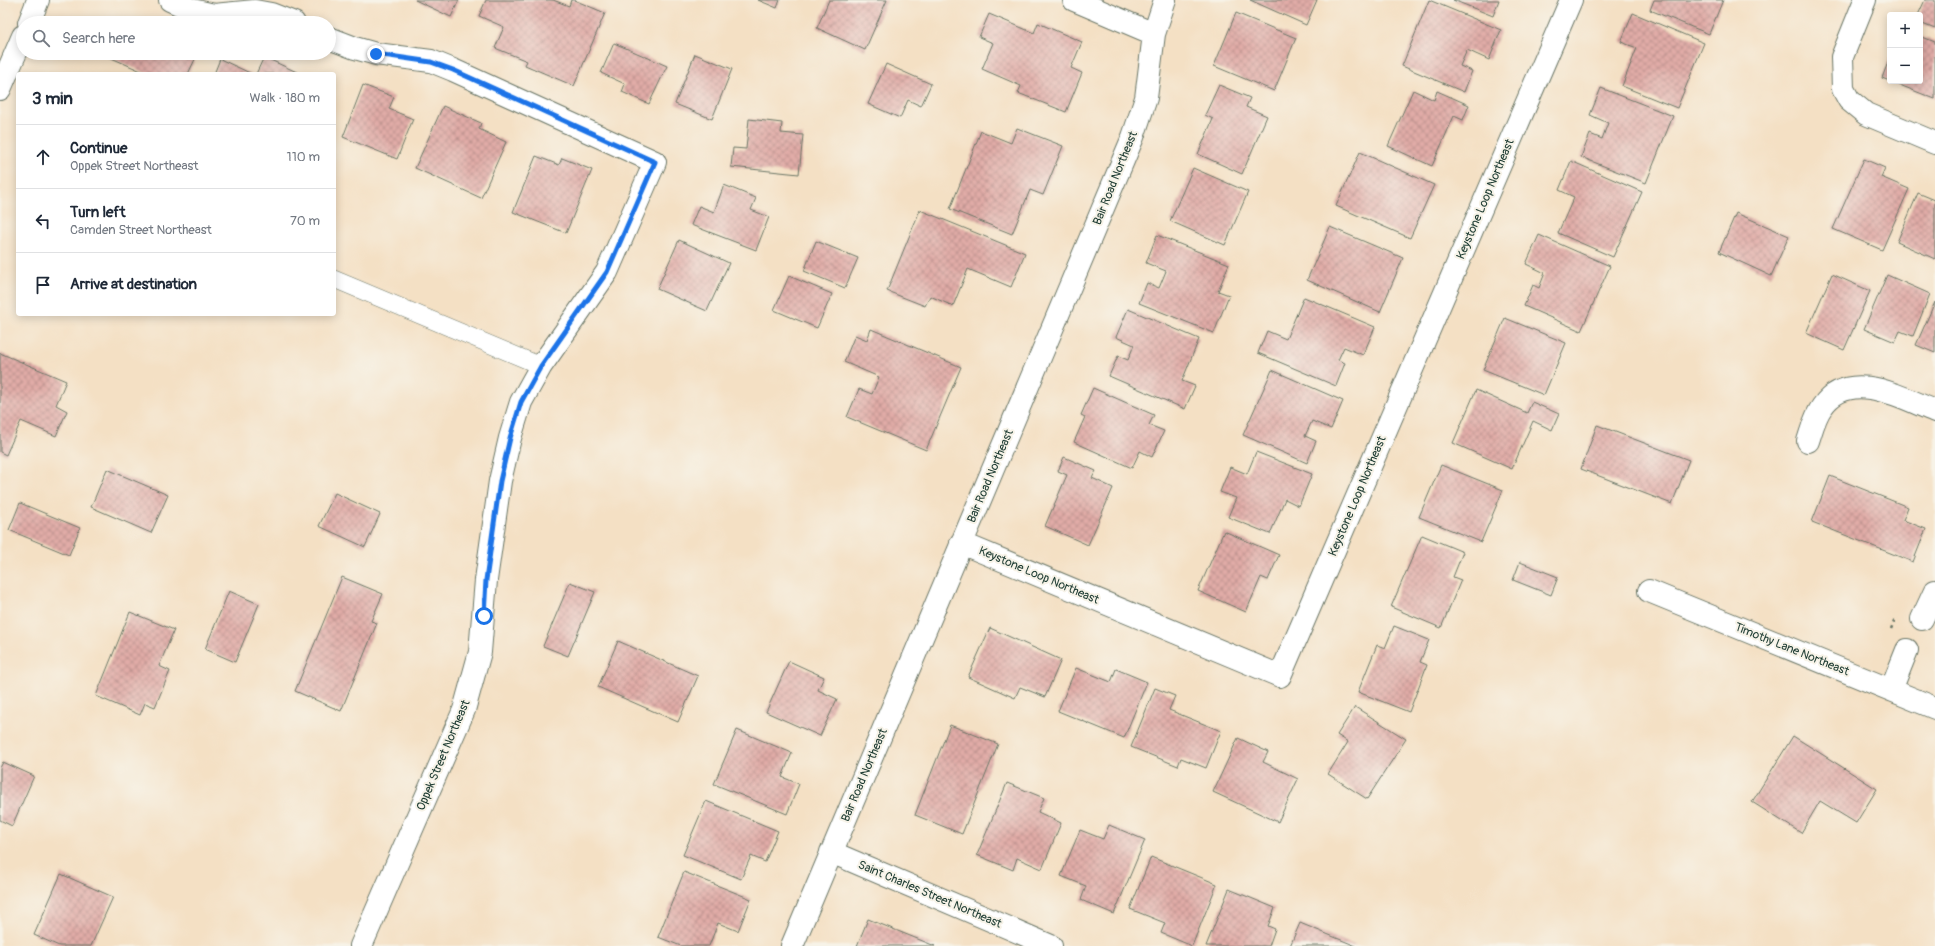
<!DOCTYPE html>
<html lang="en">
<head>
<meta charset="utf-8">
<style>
	body { margin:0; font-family:Pangolin,sans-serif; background:#f2f2f3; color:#1f2937 }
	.controls { position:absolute; right:12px; top:12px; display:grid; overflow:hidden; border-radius:4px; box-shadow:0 2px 10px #0003 }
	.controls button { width:36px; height:36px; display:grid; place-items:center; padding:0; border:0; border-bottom:1px solid #e0e1e3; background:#fff; color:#1f2937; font:20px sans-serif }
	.stop { position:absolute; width:12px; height:12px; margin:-9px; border:3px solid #1a73e8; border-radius:50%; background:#fff }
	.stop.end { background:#1a73e8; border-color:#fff; box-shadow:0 1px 4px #0008 }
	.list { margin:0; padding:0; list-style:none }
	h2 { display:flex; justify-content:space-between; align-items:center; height:52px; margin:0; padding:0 16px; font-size:17px }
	h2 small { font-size:13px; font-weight:400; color:#747a83 }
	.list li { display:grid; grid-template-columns:26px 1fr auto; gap:12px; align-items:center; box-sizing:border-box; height:64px; padding:0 16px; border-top:1px solid #e0e1e3 }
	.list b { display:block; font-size:15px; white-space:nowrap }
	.list p { margin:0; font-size:13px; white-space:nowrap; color:#747a83 }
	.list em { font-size:13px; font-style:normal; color:#747a83 }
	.icon { flex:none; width:22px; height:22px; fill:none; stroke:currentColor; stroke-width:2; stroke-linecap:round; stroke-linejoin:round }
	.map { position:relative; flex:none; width:1935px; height:946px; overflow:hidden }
	.search { position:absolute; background:#fff; box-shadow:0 2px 10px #0003; left:16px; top:16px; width:320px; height:44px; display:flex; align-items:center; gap:10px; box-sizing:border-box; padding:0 14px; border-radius:22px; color:#747a83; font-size:15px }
	.panel { position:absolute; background:#fff; box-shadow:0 2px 10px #0003; left:16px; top:72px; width:320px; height:244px; border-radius:4px }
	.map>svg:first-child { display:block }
	.building { fill:url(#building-cross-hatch) }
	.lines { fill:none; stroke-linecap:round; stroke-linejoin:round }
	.service-casing { stroke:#6a7666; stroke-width:18 }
	.minor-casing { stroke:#6a7666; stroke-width:24 }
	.path { stroke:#6a7666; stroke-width:2.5; stroke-dasharray:3 3; stroke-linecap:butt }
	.service { stroke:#fff; stroke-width:17 }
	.minor { stroke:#fff; stroke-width:22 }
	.route { stroke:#1a73e8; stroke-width:5 }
	.labels { text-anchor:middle; stroke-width:4; stroke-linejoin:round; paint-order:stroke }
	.street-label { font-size:12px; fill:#1f3d34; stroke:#f7f3e8 }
</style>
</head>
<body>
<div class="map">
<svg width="1935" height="946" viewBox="0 0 1935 946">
	<defs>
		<pattern id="building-cross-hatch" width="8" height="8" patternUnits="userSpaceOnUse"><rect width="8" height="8" fill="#e1aca7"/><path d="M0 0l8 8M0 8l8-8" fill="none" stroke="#b68d89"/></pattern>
	</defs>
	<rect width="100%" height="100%" fill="#f7f3e8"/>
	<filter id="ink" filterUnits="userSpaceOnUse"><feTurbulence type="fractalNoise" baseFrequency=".025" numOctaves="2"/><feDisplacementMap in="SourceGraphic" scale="8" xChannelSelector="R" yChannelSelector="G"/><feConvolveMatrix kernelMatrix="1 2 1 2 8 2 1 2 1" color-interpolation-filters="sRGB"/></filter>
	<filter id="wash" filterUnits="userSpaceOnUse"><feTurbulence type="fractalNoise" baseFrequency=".012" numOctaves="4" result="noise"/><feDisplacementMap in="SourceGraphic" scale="16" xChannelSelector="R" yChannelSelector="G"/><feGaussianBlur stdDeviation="0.9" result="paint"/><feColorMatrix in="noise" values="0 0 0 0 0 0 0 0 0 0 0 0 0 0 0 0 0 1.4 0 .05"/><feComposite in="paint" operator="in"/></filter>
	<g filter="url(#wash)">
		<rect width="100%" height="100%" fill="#f4e0c4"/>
		<g id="blocks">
			<path class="building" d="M415,0H459L451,17Z
				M486,0H553L569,6L571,0H574L605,13L574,86L525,65L527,61L495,48L504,27L479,16Z
				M758,0H780L777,8Z
				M829,0H887L865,50L817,28Z
				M1250,0H1317L1306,25Z
				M1429,0L1501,30L1489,60L1467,50L1460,66L1472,71L1464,92L1402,66Z
				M1453,0H1499L1493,16Z
				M1654,0H1723L1709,34L1650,10Z
				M1925,0H1935V29L1920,23V15H1918Z
				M1236,13L1296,38L1274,91L1214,66Z
				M1633,13L1704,43L1677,108L1622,86L1637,48L1621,42Z
				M989,14L1034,33L1038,23L1082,42L1071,68L1082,73L1066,112L1018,93L1021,86L982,69L993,43L979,37Z
				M1920,36L1935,42V99L1882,78L1890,57V81H1920Z
				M614,43L667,66L649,104L622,92L625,84L601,73Z
				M100,53H198L188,74H148Z
				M695,54L732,69L712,119L675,104Z
				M264,57L301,74H256Z
				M220,59L252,74H214Z
				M886,64L931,84L921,106L908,100L900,118L868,104Z
				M363,85L394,97L389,109L413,119L397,159L343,137Z
				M1219,85L1250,98L1246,107L1267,116L1242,174L1198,154L1213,119L1205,115Z
				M1601,88L1673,116L1646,183L1581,157L1590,134L1602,139L1608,123L1590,115Z
				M1413,90L1434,100L1437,91L1469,105L1463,120L1454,116L1432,166L1388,146Z
				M443,106L481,123L479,129L506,142L481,198L415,168Z
				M749,119L782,123L781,133L803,135L799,174L731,167L733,148L746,149Z
				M1017,128L1063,146L1043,195L1030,190L1012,234L950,209L981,131L1011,143Z
				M1360,152L1434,185L1410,238L1336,206Z
				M536,156L559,165L562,158L592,170L566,233L513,212Z
				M1864,159L1885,168L1881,177L1909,189L1882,250L1833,229Z
				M1571,161L1642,192L1613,257L1558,233L1574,197L1559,190Z
				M1193,168L1248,192L1225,245L1170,221Z
				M724,185L756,198L751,210L769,217L756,250L691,225L699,206L714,212Z
				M1918,193L1935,200V259L1897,242Z
				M920,210L1025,253L1011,287L968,269L953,306L930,296L925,306L887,291Z
				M1736,213L1789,236L1771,276L1719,252Z
				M1330,227L1403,258L1380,312L1307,280Z
				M1157,235L1229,264L1218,291L1229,295L1214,333L1139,303L1147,283L1159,288L1166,271L1146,263Z
				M1539,235L1610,266L1581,331L1524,306L1533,285L1539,288L1545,273L1526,264Z
				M679,240L729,263L707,311L657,289Z
				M816,241L858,258L845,288L804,271Z
				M1832,274L1870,291L1844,350L1806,333Z
				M1887,275L1930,294L1913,336L1900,331L1895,342L1864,329Z
				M789,276L832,294L817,328L774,310Z
				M1304,297L1375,327L1363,355L1344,347L1338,360L1345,363L1336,386L1258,353L1267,331L1286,339Z
				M1935,302V353L1916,345Z
				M1128,309L1199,339L1182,381L1195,386L1185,409L1109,376L1118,356L1128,360L1134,345L1116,337Z
				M1505,318L1566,343L1544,395L1483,370Z
				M871,329L961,367L926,450L847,417L859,389L872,394L879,377L844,362L855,335L867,340Z
				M0,353L66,381L56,405L67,411L56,436L21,421L6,455L0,452Z
				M1272,370L1343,401L1331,429L1312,421L1305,436L1316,441L1307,463L1243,435Z
				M1093,388L1154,415L1149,425L1164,431L1152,457L1140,451L1132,468L1074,442L1085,417L1081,415Z
				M1476,390L1527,413L1532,402L1559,414L1552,430L1533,421L1512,469L1453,443Z
				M1597,425L1689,460L1672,504L1581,469Z
				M1256,452L1312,474L1299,506L1285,499L1270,534L1228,517L1236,498L1220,492L1230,467L1247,474Z
				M1064,457L1096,471L1092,478L1113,488L1088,545L1045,526L1067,475L1058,471Z
				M1441,465L1503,490L1481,542L1419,517Z
				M107,469L168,495L151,533L91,507Z
				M1830,476L1908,507L1903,520L1926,529L1913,562L1812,522Z
				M335,493L380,514L365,547L319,526Z
				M20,503L80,528L69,555L9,530Z
				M1224,531L1279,555L1268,580L1261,577L1246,612L1198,591Z
				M1422,535L1463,552L1453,577L1461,580L1441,628L1391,607Z
				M1520,562L1558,577L1551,595L1513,580Z
				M342,577L383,594L371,621L377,623L341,711L295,691Z
				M570,582L595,592L568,656L543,646Z
				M229,591L259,604L235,662L205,649Z
				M130,612L174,630L159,666L170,671L155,707L145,703L140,715L96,696Z
				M1394,626L1429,640L1420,662L1427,665L1409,712L1358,692L1377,645L1385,648Z
				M990,628L1061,660L1045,697L1020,687L1015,698L968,677Z
				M618,641L698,676L678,722L598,687Z
				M789,661L824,677L818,690L837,699L820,736L766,712Z
				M1076,668L1111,682L1116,669L1147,682L1124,738L1058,711Z
				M1155,688L1175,696L1169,710L1221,731L1206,768L1181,758L1178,766L1131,747Z
				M1355,707L1406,739L1367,799L1328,774L1348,742L1337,735Z
				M950,725L998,744L962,834L915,815Z
				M737,730L792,753L782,777L799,784L787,814L714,784Z
				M1793,736L1877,789L1856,823L1820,801L1801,833L1752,802Z
				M1238,738L1268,752L1263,762L1298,779L1278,822L1213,792Z
				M3,762L34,776L12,826L0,820V768Z
				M1007,783L1044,798L1038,812L1061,823L1042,869L1017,858L1013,870L977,855Z
				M706,801L778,831L765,862L751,856L741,879L683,855Z
				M1109,825L1145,840L1114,914L1081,900L1086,886L1061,876L1080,830L1103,839Z
				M1151,857L1217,884L1192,946L1161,933L1165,923L1130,909Z
				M684,872L751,899L738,931L718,923L709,946H681L658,937Z
				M61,874L113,897L91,946H59L34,935Z
				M1229,889L1275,908L1268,926L1275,929L1269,946H1206Z
				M868,919L935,946H857Z
				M1300,923L1356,946H1290Z"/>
		</g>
	</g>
	<g filter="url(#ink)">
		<use href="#blocks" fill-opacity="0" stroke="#6a7666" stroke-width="1"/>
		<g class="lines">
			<defs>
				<path id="service" d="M334,279L541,366"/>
				<path id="minor" d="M170,0L192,10L214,15L255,11L271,14L294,23
					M1074,0L1154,34
					M1865,0L1842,57L1843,89L1849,100L1866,114L1935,143
					M29,23L38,0
					M329,38L355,48L376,54L431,61L453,70L655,162L607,272L541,366L521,402L510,438L500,481L486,580L480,652L464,710L361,946
					M0,89L23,36
					M1808,441C1812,429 1815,416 1822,407C1849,367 1902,398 1935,411
					M961,543L1280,676L1571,0
					M1649,591L1935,708
					M1922,619L1935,591
					M1891,690L1907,650
					M831,852L1051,946
					M792,946L1133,137L1146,98L1154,34L1165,0"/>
			</defs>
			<use href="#service" class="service-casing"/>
			<use href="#minor" class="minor-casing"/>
			<path class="path" d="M1891,629L1895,619"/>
			<use href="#service" class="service"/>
			<use href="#minor" class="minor"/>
		</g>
	</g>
	<g class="lines" filter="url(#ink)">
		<path class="route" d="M376,54L431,62L453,70L655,162L607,272L541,366L521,402L510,438L500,481L486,580L484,616"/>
	</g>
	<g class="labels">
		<g class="street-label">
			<text transform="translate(1115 178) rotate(-68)" y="4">Bair Road Northeast</text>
			<text transform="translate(1485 199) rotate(-67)" y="4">Keystone Loop Northeast</text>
			<text transform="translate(990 476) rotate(-67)" y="4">Bair Road Northeast</text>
			<text transform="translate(1357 496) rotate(-67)" y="4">Keystone Loop Northeast</text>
			<text transform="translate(1039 575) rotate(23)" y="4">Keystone Loop Northeast</text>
			<text transform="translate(1792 649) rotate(22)" y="4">Timothy Lane Northeast</text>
			<text transform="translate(443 755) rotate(-67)" y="4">Oppek Street Northeast</text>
			<text transform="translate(864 775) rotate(-67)" y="4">Bair Road Northeast</text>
			<text transform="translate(930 894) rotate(23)" y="4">Saint Charles Street Northeast</text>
		</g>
	</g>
</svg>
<div class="controls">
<button>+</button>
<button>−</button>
</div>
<div class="stop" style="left:484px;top:616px"></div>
<div class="stop end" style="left:376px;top:54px"></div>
<div class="search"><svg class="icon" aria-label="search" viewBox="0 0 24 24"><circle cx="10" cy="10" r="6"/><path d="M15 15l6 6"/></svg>Search here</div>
<section class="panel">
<h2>3 min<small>Walk · 180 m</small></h2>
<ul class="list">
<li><svg class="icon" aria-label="ahead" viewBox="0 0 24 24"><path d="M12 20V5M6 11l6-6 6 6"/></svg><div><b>Continue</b><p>Oppek Street Northeast</p></div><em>110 m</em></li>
<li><svg class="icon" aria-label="left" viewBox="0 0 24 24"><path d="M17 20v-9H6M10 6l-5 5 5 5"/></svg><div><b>Turn left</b><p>Camden Street Northeast</p></div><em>70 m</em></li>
<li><svg class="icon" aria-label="arrive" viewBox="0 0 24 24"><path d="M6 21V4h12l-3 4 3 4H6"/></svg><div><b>Arrive at destination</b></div></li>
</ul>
</section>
</div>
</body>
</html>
